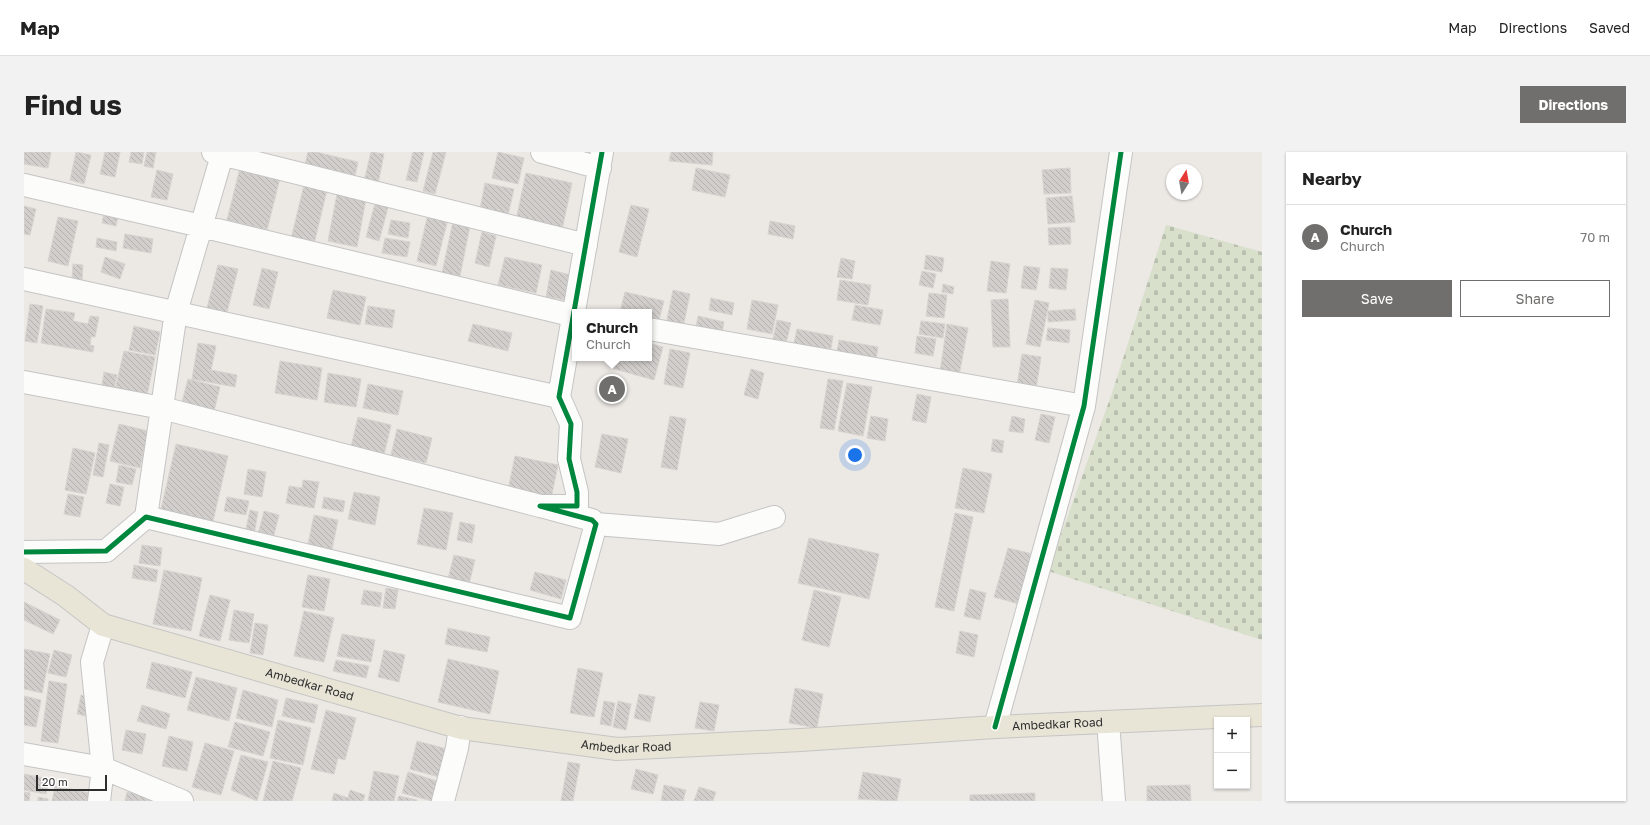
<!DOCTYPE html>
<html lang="en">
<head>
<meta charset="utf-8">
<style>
	body { margin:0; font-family:"Golos Text",sans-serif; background:#f2f2f2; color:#222 }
	.controls { position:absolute; right:12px; bottom:12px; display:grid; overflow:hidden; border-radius:0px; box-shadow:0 1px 3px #0004 }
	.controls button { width:36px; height:36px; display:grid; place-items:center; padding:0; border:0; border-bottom:1px solid #e0e0e0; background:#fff; color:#222; font:20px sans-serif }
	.compass { position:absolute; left:1142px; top:12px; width:36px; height:36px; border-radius:50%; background:#fff; box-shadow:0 1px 3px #0004; rotate:11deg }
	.scale { position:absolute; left:12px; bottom:10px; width:71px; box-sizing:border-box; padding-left:4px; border:2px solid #2e2e2e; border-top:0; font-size:11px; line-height:14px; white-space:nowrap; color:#2e2e2e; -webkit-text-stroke:3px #fff; paint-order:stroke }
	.you { position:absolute; left:831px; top:303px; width:14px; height:14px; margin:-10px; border:3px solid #fff; border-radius:50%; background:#1a73e8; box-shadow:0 0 0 6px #1a73e833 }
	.badge { display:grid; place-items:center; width:26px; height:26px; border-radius:50%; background:#706f6e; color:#fff; font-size:13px; font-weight:700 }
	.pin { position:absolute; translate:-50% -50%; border:2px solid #fff; box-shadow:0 1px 4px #0006 }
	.popup { position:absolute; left:548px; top:157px; width:80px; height:52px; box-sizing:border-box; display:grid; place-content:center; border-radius:0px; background:#fff; filter:drop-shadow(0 1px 3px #0005); font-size:13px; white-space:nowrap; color:#767676 }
	.popup b { font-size:15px; color:#222 }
	.popup::after { content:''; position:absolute; left:50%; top:100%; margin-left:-8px; border:8px solid transparent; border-top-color:#fff }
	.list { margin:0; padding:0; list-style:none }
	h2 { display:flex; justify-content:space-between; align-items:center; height:52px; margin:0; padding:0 16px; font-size:17px }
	h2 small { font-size:13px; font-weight:400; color:#767676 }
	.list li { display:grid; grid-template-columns:26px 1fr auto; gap:12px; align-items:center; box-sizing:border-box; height:64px; padding:0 16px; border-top:1px solid #e0e0e0 }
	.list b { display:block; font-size:15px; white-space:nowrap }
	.list p { margin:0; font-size:13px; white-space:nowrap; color:#767676 }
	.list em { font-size:13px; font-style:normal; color:#767676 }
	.actions { display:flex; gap:8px; padding:12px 16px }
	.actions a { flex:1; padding:9px 0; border:1px solid #706f6e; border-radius:0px; text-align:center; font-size:14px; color:#706f6e }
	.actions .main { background:#706f6e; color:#fff }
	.map { position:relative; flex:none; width:1238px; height:649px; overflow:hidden; border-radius:0px }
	header { display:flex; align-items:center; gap:24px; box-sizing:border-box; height:56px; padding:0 20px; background:#fff; border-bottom:1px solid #e0e0e0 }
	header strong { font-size:19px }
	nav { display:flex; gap:22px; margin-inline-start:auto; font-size:14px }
	.intro { display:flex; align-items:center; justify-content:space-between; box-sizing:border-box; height:96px; padding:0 24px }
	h1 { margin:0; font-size:28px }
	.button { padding:10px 18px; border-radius:0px; background:#706f6e; color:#fff; font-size:14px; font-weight:700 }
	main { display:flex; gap:24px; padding:0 24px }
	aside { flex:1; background:#fff; border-radius:0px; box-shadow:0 1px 3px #0004 }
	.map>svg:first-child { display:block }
	.cemetery { fill:url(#cemetery-stones) }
	.building { fill:url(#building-back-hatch); stroke:#d7d4d0 }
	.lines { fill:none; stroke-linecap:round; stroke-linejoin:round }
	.minor-casing { stroke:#c5c4c5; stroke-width:24 }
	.primary-casing { stroke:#c6c5c4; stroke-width:24 }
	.minor { stroke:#fcfcfb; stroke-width:22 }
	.primary { stroke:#e8e4d6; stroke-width:22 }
	.cycleway-casing { stroke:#fff; stroke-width:8 }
	.cycleway { stroke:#00873e; stroke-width:5 }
	.labels { text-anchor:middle; stroke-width:3; stroke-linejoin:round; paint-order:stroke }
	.street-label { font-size:12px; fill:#2e2e2e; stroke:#fff }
</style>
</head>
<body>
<header>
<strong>Map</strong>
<nav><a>Map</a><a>Directions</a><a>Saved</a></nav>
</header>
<div class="intro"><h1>Find us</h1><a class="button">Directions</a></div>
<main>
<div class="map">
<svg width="1238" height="649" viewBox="0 0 1238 649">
	<defs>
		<pattern id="cemetery-stones" width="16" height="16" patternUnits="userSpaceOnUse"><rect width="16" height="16" fill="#d8e0cc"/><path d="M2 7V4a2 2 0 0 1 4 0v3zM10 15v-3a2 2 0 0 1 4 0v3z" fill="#bac0b0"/></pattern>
		<pattern id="building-back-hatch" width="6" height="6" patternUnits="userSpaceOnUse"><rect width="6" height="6" fill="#d1cecb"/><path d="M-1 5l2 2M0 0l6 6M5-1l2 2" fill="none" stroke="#b4b1af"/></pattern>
	</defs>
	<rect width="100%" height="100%" fill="#ece8e4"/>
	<path class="cemetery" d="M1142,73L1238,100V488L1024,419L1088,241Z"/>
	<path class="building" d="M0,0H27L24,16L0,12Z
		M52,0L67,3L60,32L46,28Z
		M81,0H96L91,25L76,22Z
		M107,0H120L118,12L105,10Z
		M123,0H132L129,16L120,14Z
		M284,0H292L334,10L330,28L280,16Z
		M347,0L360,2L354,32L340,29Z
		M389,0H400L393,30L382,28Z
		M409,0H422L411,42L399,39Z
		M474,0L500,6L494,32L468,26Z
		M647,0H689L688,13L645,9Z
		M216,16L256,26L243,78L203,68Z
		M672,16L706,23L701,45L668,38Z
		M1046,16L1047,41L1020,42L1018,18Z
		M133,18L149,22L143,48L127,45Z
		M502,21L548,31L538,78L492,68Z
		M461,31L490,37L484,63L456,57Z
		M280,33L303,38L290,92L267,87Z
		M313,42L342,47L333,95L304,89Z
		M353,44L366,48L355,89L342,85Z
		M1048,44L1051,70L1024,72L1022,46Z
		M607,53L625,57L613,105L595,100Z
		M0,54L12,57L6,83L0,82Z
		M405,58L425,63L412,114L393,109Z
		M80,61L94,64L92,74L78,71Z
		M34,65L54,69L44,114L24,109Z
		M430,65L447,69L436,124L418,121Z
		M367,68L386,71L384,86L364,82Z
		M746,69L771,74L769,87L744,82Z
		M1046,75L1047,92L1025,93L1024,76Z
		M458,80L472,84L465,115L451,111Z
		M101,82L129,87L127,101L99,96Z
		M73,86L93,90L92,99L72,95Z
		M361,86L386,90L383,105L358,101Z
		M902,103L920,106L918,120L900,117Z
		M81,105L101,112L96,127L77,120Z
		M481,105L518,113L512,141L474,133Z
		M817,106L831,109L828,127L813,125Z
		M967,109L986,112L982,141L963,139Z
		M49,112L59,113L58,128L48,127Z
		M194,113L214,117L202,164L182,160Z
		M1000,114L1016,116L1012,138L997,136Z
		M238,116L254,120L245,157L229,153Z
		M1027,116L1044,117L1042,138L1025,136Z
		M527,118L550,124L543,148L522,145Z
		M898,119L912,122L909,136L895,133Z
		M816,128L847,133L844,153L813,148Z
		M919,132L930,135L929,142L918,140Z
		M309,138L342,145L336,173L303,166Z
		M649,138L666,142L659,176L642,173Z
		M601,140L640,149L634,172L625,170V160H596Z
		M905,141L923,143L920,166L902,164Z
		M687,146L710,151L708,163L685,158Z
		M984,147L986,195H969L967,148Z
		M728,148L754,153L748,182L723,177Z
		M1011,148L1025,151L1016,195L1002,192Z
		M6,152L19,154L13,191L1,189Z
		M831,153L859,158L856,173L828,168Z
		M344,154L371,158L368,176L341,172Z
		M22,157L51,161L49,169L64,172L66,164L75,165L71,185H67L66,193L70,194L69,200L17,191Z
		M1051,157L1052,168L1024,170V159Z
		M674,164L700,170L697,186L671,182Z
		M753,168L767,171L761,195L748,192Z
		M897,169L921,172L919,186L895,182Z
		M449,172L488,181L484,199L444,189Z
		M923,172L944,176L935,224L916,220Z
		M110,174L136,180L131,203L105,198Z
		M1024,176L1046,178L1045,191L1022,188Z
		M773,177L809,184L805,208L768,200Z
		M893,184L912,187L909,204L891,201Z
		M815,188L854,195L851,214L812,206Z
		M174,191L192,194L187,218L213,223L211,235L168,227Z
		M625,191L639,195L630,228L587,216L589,206H625Z
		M646,197L666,201L659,236L640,232Z
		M100,199L131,205L122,248L90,242Z
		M998,202L1017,205L1012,237L993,234Z
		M256,209L298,216L293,248L251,241Z
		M727,217L740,221L734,247L720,243Z
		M80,220L93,223L89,241L77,239Z
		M304,221L337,227L332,255L300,250Z
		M164,227L196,235L190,259L158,250Z
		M804,227L819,229L810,278L796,276Z
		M823,231L848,235L839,284L814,279Z
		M344,232L379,239L374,263L339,256Z
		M893,242L907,245L902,271L888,268Z
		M1017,262L1031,265L1025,291L1011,288Z
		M646,264L662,267L653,318L637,315Z
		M847,264L864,267L861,289L843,286Z
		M988,264L1001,267L999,281L985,279Z
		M334,265L367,273L360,303L327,295Z
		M95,272L124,279L116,316L86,309Z
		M373,277L408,286L402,311L367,303Z
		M578,282L604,287L597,321L571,315Z
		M969,287L980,289L978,301L967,299Z
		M75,291L85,293L79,325L69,323Z
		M152,292L204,304L187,378L135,366Z
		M49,296L71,301L62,342L41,338Z
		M491,304L534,313L527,347L484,338Z
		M95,313L112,317L108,333L92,330Z
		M939,316L968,322L960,361L931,356Z
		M224,317L242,320L238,345L220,342Z
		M279,328L295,330L290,356L262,351L265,334L278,336Z
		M86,332L100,335L96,354L82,351Z
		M330,340L356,345L351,373L324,367Z
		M44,342L60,345L56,365L40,362Z
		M203,345L225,349L222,363L200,359Z
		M300,345L321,349L319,360L298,356Z
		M400,356L429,361L422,398L393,392Z
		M226,358L234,360L230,383L221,382Z
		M240,359L255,363L248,390L233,386Z
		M931,361L949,365L930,459L911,455Z
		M290,363L314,368L307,402L283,397Z
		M436,370L451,373L448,391L433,388Z
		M785,386L855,402L845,447L774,431Z
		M118,393L138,396L136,414L115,411Z
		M984,396L1009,402L995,452L970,445Z
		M430,403L451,408L444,436L423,431Z
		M110,413L134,418L132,430L108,426Z
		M140,418L178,426L167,479L129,472Z
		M511,420L542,428L537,447L506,438Z
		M284,423L306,427L300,459L278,455Z
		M362,436L374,438L371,457L359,456Z
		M946,437L962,441L956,468L940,464Z
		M340,438L358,441L356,455L337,452Z
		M790,438L817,445L805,495L778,488Z
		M186,443L206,448L196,489L175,484Z
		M0,450L36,468L29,482L0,468Z
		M210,458L230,462L225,491L205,488Z
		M280,459L310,466L300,510L270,504Z
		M231,471L244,473L239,503L226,501Z
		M424,476L466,485L463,500L421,492Z
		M936,479L954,483L950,505L932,501Z
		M318,482L351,488L347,510L313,504Z
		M0,497L26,502L18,541L0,537Z
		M30,498L48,503L42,525L24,521Z
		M360,498L381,503L375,530L354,525Z
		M424,507L475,519L466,562L414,550Z
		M312,508L345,514L342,526L309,519Z
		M128,510L168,520L161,546L122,536Z
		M554,516L579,521L570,565L546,561Z
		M172,525L213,536L205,569L163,558Z
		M25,529L43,532L34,591L17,589Z
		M771,536L799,542L793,576L765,571Z
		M219,538L254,548L248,575L212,566Z
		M615,542L631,545L626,570L610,566Z
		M57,543L66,545L62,564L53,562Z
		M0,544L17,548L12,575L0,573Z
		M262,546L294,553L290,571L258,564Z
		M580,549L591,551L587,574L576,572Z
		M594,549L607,552L602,578L589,575Z
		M676,550L695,553L690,579L671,576Z
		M118,553L146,562L142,577L113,569Z
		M302,558L332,566L321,608L314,606L310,622L287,617Z
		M254,568L287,576L279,613L246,606Z
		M211,570L246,580L239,604L204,595Z
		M102,578L122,582L118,602L98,598Z
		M145,584L169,590L163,619L138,614Z
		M393,589L423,597L415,625L386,617Z
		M181,591L210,599L197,643L168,635Z
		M217,603L244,610L233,649L207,638Z
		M249,609L277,616L268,649H239Z
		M544,610L556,612L549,649H537Z
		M612,617L634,623L629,642L607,637Z
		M350,619L375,624L370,649H344Z
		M384,620L413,629L408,649L378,641Z
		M839,620L877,627L873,649L834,647Z
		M0,622L25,627L22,642L0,638Z
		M640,633L662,638L659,649H637Z
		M1166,633L1167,649H1123V634Z
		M31,634L66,641L65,649H28Z
		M675,635L692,640L689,649H670Z
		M326,638L341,643L339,649H308L310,641L324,646Z
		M0,640L6,641L5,649H0Z
		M103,640L137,647L136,649H101Z
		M1011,641V649H946V643Z
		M375,644L393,648V649H373Z
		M14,645L24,647V649H14Z"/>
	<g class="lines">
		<defs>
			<path id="minor" d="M189,0L562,93
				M518,0L576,16
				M0,33L177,74L551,164
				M0,127L535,245
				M625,177L1060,254
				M0,230L138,256L516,354
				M122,365L152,160L199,0
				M572,372L695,382L750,365
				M0,400L82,399L122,365L546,466L572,372L568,368L516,354H553V340L545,307L547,272L535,245L578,0
				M1084,570L1090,649
				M971,575L1060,254L1097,0
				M0,602L79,616L158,649
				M75,649L79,616L68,510L79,473
				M419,649L433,596L436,575"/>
			<g id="primary">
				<path id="s1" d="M0,417L42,444L79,473L437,576L593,597L777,588L971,575L1238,563"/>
			</g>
		</defs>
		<use href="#minor" class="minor-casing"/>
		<use href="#primary" class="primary-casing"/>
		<use href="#minor" class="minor"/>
		<use href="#primary" class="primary"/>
		<defs>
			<path id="cycleway" d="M0,400L82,399L122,365L546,466L572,372L568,368L516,354H553V340L545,307L547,272L535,245L578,0
				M971,575L1060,254L1097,0"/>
		</defs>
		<use href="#cycleway" class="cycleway-casing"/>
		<use href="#cycleway" class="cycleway"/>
	</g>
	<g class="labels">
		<g class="street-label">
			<text dy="4" stroke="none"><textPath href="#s1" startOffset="312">Ambedkar Road</textPath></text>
			<text dy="4" stroke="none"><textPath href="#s1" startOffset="1068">Ambedkar Road</textPath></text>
			<text dy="4" stroke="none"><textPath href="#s1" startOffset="636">Ambedkar Road</textPath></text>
		</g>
	</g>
</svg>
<div class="controls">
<button>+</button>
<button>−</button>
</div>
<svg class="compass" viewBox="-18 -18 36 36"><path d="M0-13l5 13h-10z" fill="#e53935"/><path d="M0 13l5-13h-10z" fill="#767676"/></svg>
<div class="scale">20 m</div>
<div class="you"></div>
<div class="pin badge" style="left:588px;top:237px">A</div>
<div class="popup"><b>Church</b>Church</div>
</div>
<aside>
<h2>Nearby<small></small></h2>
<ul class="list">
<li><span class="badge">A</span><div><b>Church</b><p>Church</p></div><em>70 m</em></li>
</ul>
<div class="actions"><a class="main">Save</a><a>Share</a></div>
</aside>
</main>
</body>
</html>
